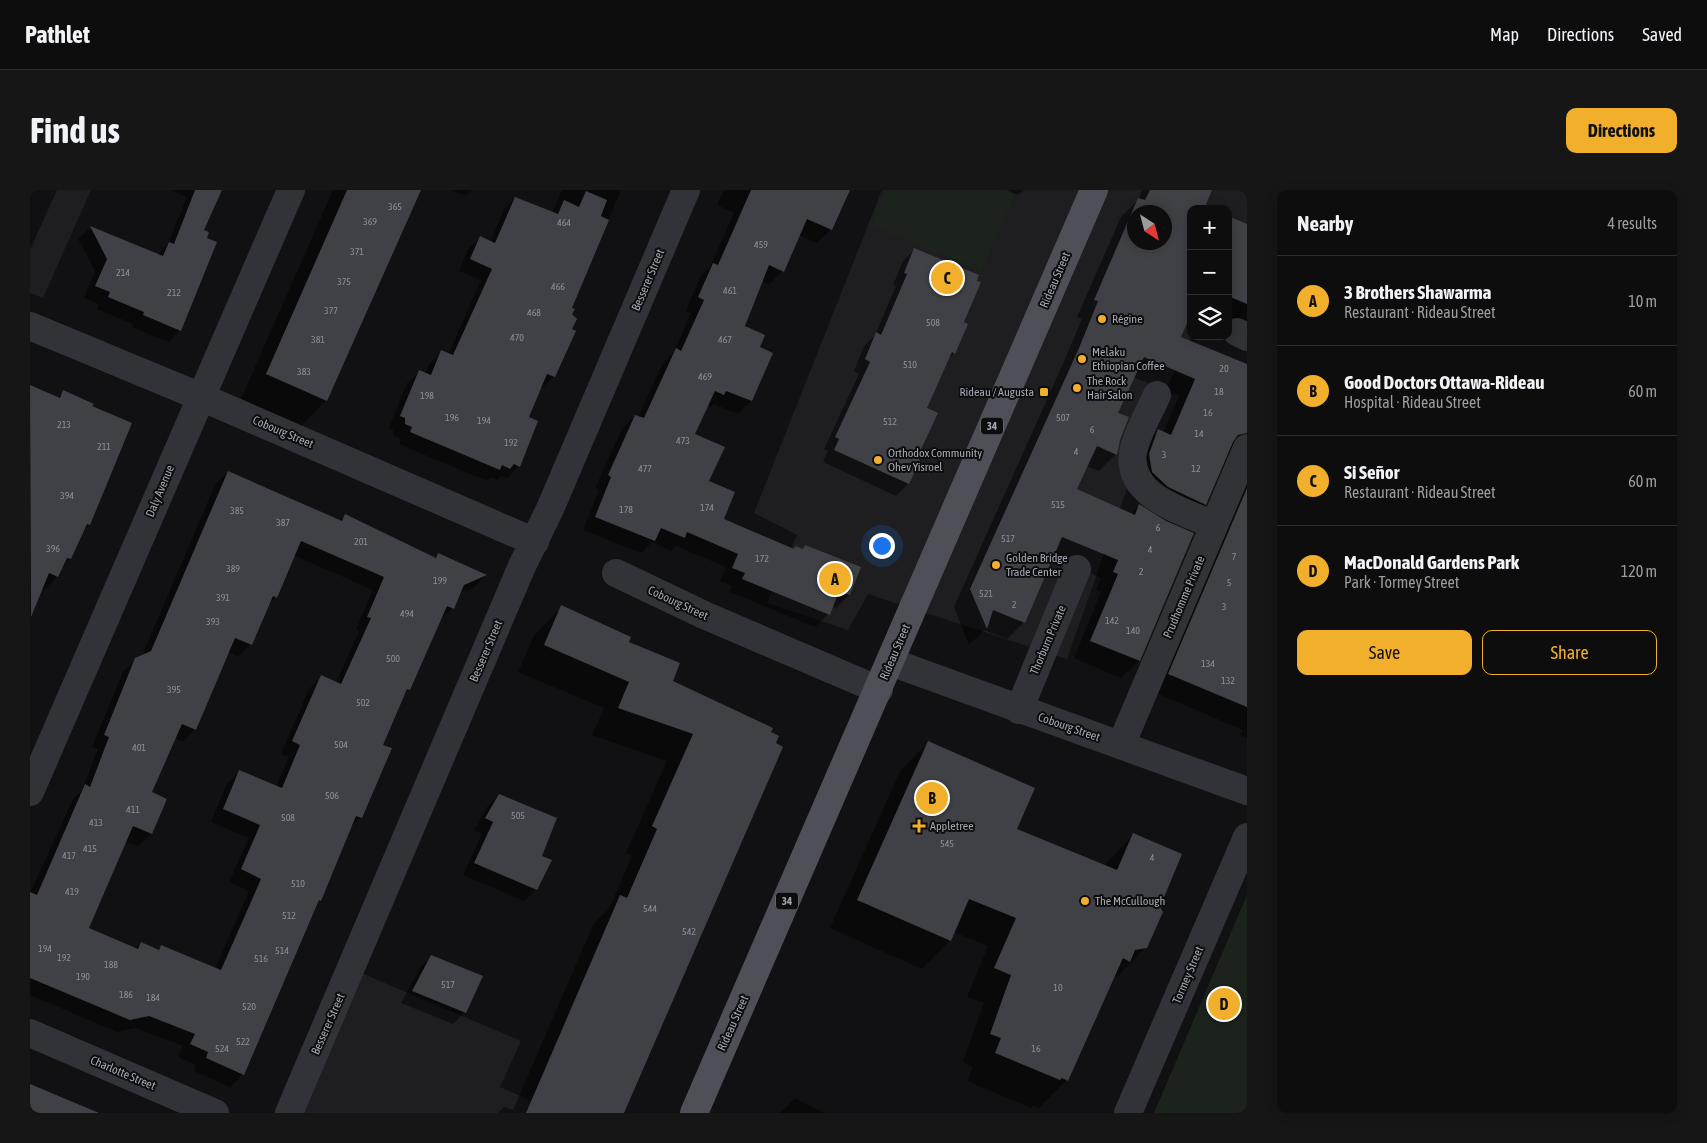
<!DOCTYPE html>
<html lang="en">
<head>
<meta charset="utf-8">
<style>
	body { margin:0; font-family:"Asap Condensed",sans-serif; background:#161617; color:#f1f3f6 }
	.controls { position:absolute; right:15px; top:15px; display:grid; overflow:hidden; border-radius:10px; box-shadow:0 2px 12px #0003 }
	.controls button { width:45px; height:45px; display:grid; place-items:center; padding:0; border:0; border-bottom:1px solid #2d2d2e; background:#0d0d0e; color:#f1f3f6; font:25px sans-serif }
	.compass { position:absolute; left:1097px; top:15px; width:45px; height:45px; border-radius:50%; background:#0d0d0e; box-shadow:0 2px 12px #0003; rotate:144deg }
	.you { position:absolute; left:851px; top:355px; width:18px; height:18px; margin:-12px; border:4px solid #fff; border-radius:50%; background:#1a73e8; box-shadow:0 0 0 8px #1a73e833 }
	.badge { display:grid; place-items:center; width:32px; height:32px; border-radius:50%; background:#f1af2c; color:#111; font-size:16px; font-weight:700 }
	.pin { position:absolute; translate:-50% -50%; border:2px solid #fff; box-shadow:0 1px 5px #0006 }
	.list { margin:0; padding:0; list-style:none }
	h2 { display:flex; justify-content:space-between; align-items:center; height:65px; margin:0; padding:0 20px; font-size:21px }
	h2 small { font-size:16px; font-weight:400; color:#9a9c9e }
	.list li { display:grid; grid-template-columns:32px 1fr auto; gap:15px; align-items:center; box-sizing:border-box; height:90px; padding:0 20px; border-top:1px solid #2d2d2e }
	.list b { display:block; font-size:19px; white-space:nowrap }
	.list p { margin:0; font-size:16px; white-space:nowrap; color:#9a9c9e }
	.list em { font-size:16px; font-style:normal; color:#9a9c9e }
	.actions { display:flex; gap:10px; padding:15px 20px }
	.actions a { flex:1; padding:11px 0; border:1px solid #f1af2c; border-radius:10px; text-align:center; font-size:18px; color:#f1af2c }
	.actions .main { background:#f1af2c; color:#111 }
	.icon { flex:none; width:28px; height:28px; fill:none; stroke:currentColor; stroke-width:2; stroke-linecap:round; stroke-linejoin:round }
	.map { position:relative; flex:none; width:1217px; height:923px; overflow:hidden; border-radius:10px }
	header { display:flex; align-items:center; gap:30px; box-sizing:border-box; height:70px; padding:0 25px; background:#0d0d0e; border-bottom:1px solid #2d2d2e }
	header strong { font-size:24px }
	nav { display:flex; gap:28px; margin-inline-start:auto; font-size:18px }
	.intro { display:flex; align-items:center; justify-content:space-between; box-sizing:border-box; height:120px; padding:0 30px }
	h1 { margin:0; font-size:35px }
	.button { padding:12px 22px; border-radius:10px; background:#f1af2c; color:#111; font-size:18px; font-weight:700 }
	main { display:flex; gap:30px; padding:0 30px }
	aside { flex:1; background:#0d0d0e; border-radius:10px; box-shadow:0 2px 12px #0003 }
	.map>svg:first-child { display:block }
	.built { fill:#1e1d20; fill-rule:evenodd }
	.green { fill:#1c231d }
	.shadow { fill:#0007; fill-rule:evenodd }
	.building { fill:#404146; fill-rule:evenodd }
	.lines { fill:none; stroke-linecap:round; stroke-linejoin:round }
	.minor { stroke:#323338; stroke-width:28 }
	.major { stroke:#4f5057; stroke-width:28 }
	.poi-dot { fill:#f1af2c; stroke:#0d0d0e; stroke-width:2 }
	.labels { text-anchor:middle; stroke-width:4; stroke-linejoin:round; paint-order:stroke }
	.number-label { font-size:10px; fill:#8a8e98 }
	.shield { fill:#0d0d0e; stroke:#767a82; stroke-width:1 }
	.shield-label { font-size:11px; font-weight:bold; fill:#a3a8b4 }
	.street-label { font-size:12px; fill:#a3a8b4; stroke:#0d0d0e }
	.poi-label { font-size:12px; fill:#a3a8b4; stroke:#0d0d0e; text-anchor:start }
</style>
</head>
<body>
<header>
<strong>Pathlet</strong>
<nav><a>Map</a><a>Directions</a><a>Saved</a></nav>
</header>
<div class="intro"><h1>Find us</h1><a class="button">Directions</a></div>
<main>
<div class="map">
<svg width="1217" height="923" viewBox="0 0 1217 923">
	<rect width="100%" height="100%" fill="#111113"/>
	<path class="built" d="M0,0H61L13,108L0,103Z
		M852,0H1217V33L1198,72V19H1161L1162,146L1122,228L1037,469L838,404L818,440L737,413L767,345L724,323ZM1104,22H1134V52H1104Z
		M322,779L491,851L470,897L529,923H259Z"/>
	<path class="green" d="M856,0H980L986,2L951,82L841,35Z
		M1217,705V923H1124Z"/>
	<path class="shadow" d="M0,0H27L0,60Z
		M141,0H190L173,40L150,140L138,152L102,137L103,134L67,119L69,114L54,108L65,81L48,49L60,38L127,65L138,54L157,7Z
		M303,0H389L296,210L270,237L210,211Z
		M421,0H442L436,6Z
		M532,0H591L541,118L524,186L512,198L510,197L497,228L489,276L477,288L471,286L467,290L461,287L457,291L369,254L371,249L363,245V240L359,238L377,193L389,182L395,184L399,174L411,162L418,165L451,90L429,81L438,59L450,48L460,52L474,19L486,8L522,23Z
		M694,0H819L800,40L787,53L769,45L753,81L739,94L732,91L713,137L728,157L721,211L708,224L684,214L680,217L677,216L664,244L678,292L693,329L763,360H772L775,356L819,405L806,418L802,416L798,424L785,437L700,402L702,396L690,391L696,377L646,356L641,361L622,352L611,363L553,340L569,300L565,298L592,239L605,226L608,227L633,173L644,162L661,123L656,121L670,87L680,77L704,23L687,15Z
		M976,0H994L988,5Z
		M1112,0H1171L1161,19L1149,147L1217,176V548L1210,545L1213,540L1122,501L1206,261L1200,260L1175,314L1158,331L1133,320L1111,258L1128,241L1133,243L1149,206L1103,187L1087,224L1089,250L1086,264L1069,281L1056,276L1046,300L1101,324L1109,316L1135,332L1162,344L1109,471L1091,488L1044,468L1071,402L1066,400L1071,388L1022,367L994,432L977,449L954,440L939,455L924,417L1032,176L1052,129L1047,127L1091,27L1109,9ZM1104,22H1134V52H1104Z
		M1198,39L1217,48V139L1198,131Z
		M884,60L932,133L924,163L917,170L896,219L885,269L889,270L878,294L866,306L793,272L798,261L794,259L829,184L824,181L834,156L845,145L866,96L863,95L873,71Z
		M3,198L27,208L33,202L59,335L51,343L40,369L32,377L27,387L14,400L11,399L0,424V201Z
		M198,282L310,331L316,326L404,368L408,365L455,386L443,398L429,403L423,418L409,430L351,555L331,627L319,639L213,884L200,897L164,881L166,875L148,867L153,856L106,838L87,842L0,805V703L43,609L52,600L68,559L62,557L93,482L106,469L112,466L185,295ZM263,365L343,400L326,439L329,441L306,493L292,486L279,499L251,564L259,567L246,597L209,582L197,594L191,608L181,632L219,648L199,692L219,701L185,779L131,756L127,760L111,754L105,759L57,739L95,651L108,656L121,644L136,610L121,603L144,548L153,552L165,539L198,462L208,467L221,454L236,417L246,407Z
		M532,417L597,453L641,492L740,543L744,554L593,923H468L474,917L483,920L564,733L579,719L602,666L596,663L637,571L562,545L574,518L488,482L505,444Z
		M899,552L986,639L1074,676L1103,645L1128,717L1116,757L1088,786L1084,787L1037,890L1009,918L1003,916L1001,918L937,891L943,877L933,872L954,813L937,807L958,756L924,742L920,750L892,779L800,738L870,581Z
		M469,605L510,666L506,699L494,711L433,685L452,644L444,640L457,617Z
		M402,766L435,822L423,834L371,813L390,778Z
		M765,908L794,923H750Z"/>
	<path class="building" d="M165,0H192L174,40L179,42L177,48L187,52L151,141L113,125L114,122L78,107L80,102L65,96L77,69L60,36L133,66L139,52L144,54Z
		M317,0H391L297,211L236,184Z
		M721,0H820L802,40L777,29L754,82L739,75L715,136L735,145L730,157L743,163L722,211L696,201L694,205L685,201L665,244L695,257L679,291L705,302L694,329L764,359L765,356L773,359L775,355L831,377L820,405L809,401L800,425L712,389L715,383L702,378L708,364L657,342L655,348L631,338L625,351L565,327L581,287L578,285L605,225L614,228L646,158L651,161L674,110L668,107L683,73L688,75Z
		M1120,0H1182L1175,17L1180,19H1161V124L1151,147L1217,174V243L1208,245L1203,252L1176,315L1138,297L1122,282L1119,264L1128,239L1141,245L1165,189L1114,167L1088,223L1099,227L1090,250L1087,265L1067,256L1047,299L1105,325L1109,314L1136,331L1164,343L1110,471L1060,451L1088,384L1083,382L1088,370L1032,347L995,433L963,420L957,439L940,399L1049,158L1068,111L1064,110L1108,8L1115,10ZM1104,22H1134V52H1104Z
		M556,1L577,10L571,26L579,30L542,118L545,119L542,124L547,129L542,139L546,141L525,187L517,184L499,227L508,231L490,277L484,274L480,279L472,275L470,280L380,242L382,237L375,234V228L370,226L389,180L401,185L411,160L423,165L462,79L440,69L450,46L465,53L485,7L528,24L534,10L549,17Z
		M1198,26L1217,34V114L1198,106Z
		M884,58L949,85L947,91L951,92L934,132L938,134L925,164L922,162L897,218L908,223L887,268L890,270L879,294L804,260L809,249L805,247L840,172L835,169L846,142L851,145L877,84L874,83Z
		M0,195L30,208L33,200L64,214L62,216L102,233L60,335L57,334L41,369L37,368L28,387L19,383L1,427Z
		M198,281L312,331L315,324L406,368L408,363L457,385L434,395L424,419L417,416L380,500L377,499L353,555L362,558L332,628L326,626L291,711L289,710L214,885L176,868L178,862L160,854L165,844L119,826L100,830L0,788V702L7,705L55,594L60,597L79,547L74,545L105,468L121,461ZM271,351L354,387L337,427L341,428L311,494L291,485L262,551L270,555L252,598L209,580L203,595L193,619L230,635L211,679L231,689L191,780L131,755L129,760L111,752L108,759L59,738L103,636L122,644L137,609L122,602L152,534L166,540L205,448L222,455L243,406L247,408Z
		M1217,298V517L1138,484Z
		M531,415L601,447L599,452L650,473L643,491L743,538L741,542L749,546L746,553L753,557L594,923H496L590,705L597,708L627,639L622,636L663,544L588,518L599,492L514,455Z
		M898,551L1005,598L987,639L1087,680L1103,643L1152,664L1130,717L1133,722L1117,758L1105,760L1100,772L1093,768L1038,891L1032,888L1030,890L965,863L971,848L960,844L981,785L964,778L986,728L939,709L921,751L827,710Z
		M469,604L527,628L512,666L522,670L507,700L444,673L463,632L455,628Z
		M401,765L453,786L436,823L382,801Z
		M0,894L69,923H0Z"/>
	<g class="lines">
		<path class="minor" d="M0,136L171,207L505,352
			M1207,142L1217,147
			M1127,205C1119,223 1107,243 1103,262C1096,307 1154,321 1184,335
			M586,383L674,425L849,500
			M861,472L1217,601
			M989,520L1047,379
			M1091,555L1217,258
			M0,602L261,0
			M0,843L185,923
			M259,923L492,376L520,319L656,0
			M1098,923L1217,647"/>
		<path class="major" d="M664,923L1064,0"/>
	</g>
	<g class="poi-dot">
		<circle cx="1072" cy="129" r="5"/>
		<circle cx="1052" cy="169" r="5"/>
		<circle cx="1047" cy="198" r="5"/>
		<rect x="1009" y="197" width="10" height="10" rx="2.5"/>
		<circle cx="848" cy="270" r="5"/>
		<circle cx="966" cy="375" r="5"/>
		<path d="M886.5 628.5h5v5h5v5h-5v5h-5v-5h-5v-5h5z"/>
		<circle cx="1055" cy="711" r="5"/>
	</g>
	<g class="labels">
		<g class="number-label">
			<text x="365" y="20">365</text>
			<text x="340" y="35">369</text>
			<text x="534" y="36">464</text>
			<text x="731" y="58">459</text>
			<text x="327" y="65">371</text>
			<text x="93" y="86">214</text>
			<text x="314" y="95">375</text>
			<text x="528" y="100">466</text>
			<text x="700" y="104">461</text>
			<text x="144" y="106">212</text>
			<text x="301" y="124">377</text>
			<text x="504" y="126">468</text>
			<text x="903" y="136">508</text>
			<text x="487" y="151">470</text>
			<text x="288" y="153">381</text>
			<text x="695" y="153">467</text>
			<text x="880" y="178">510</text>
			<text x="1194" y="182">20</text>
			<text x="274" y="185">383</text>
			<text x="675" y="190">469</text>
			<text x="1189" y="205">18</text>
			<text x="397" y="209">198</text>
			<text x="1178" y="226">16</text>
			<text x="422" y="231">196</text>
			<text x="1033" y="231">507</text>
			<text x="454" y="234">194</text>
			<text x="860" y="235">512</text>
			<text x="34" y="238">213</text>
			<text x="1062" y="243">6</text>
			<text x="1169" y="247">14</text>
			<text x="653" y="254">473</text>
			<text x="481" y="256">192</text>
			<text x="74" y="260">211</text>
			<text x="1046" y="265">4</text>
			<text x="1134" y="268">3</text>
			<text x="615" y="282">477</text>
			<text x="1166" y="282">12</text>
			<text x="37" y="309">394</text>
			<text x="1028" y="318">515</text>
			<text x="677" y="321">174</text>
			<text x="596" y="323">178</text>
			<text x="207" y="324">385</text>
			<text x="253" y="336">387</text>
			<text x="1128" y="341">6</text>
			<text x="978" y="352">517</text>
			<text x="331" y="355">201</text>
			<text x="23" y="362">396</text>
			<text x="1120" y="363">4</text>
			<text x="1204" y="370">7</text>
			<text x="732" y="372">172</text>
			<text x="203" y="382">389</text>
			<text x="1111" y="385">2</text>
			<text x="410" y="394">199</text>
			<text x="1199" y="396">5</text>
			<text x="956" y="407">521</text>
			<text x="193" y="411">391</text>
			<text x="984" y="418">2</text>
			<text x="1194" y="420">3</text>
			<text x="377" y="427">494</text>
			<text x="1082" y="434">142</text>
			<text x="183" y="435">393</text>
			<text x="1103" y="444">140</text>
			<text x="363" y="472">500</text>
			<text x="1178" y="477">134</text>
			<text x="1198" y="494">132</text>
			<text x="144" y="503">395</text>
			<text x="333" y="516">502</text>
			<text x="311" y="558">504</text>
			<text x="109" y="561">401</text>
			<text x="302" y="609">506</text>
			<text x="103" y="623">411</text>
			<text x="488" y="629">505</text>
			<text x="258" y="631">508</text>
			<text x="66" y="636">413</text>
			<text x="917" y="657">545</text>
			<text x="60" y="662">415</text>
			<text x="39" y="669">417</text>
			<text x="1122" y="671">4</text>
			<text x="268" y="697">510</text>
			<text x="42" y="705">419</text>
			<text x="620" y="722">544</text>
			<text x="259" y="729">512</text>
			<text x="659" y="745">542</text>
			<text x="15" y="762">194</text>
			<text x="252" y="764">514</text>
			<text x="34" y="771">192</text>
			<text x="231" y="772">516</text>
			<text x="81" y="778">188</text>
			<text x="53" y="790">190</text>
			<text x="418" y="798">517</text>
			<text x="1028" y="801">10</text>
			<text x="96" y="808">186</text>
			<text x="123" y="811">184</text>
			<text x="219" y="820">520</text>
			<text x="213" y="855">522</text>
			<text x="192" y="862">524</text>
			<text x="1006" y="862">16</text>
		</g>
		<g class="shield">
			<rect x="951" y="227.5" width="22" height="17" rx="4"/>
			<rect x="746" y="702.5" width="22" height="17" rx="4"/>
		</g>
		<g class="shield-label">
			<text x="962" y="240">34</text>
			<text x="757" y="715">34</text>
		</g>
		<g class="street-label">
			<text transform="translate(618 90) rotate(-67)" y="4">Besserer Street</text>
			<text transform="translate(1025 90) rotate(-67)" y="4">Rideau Street</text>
			<text transform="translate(253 242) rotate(23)" y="4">Cobourg Street</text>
			<text transform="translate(130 301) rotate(-67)" y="4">Daly Avenue</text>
			<text transform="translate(1154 407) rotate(-67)" y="4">Prudhomme Private</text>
			<text transform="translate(648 413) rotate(25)" y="4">Cobourg Street</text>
			<text transform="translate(1018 450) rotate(-67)" y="4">Thorburn Private</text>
			<text transform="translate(456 461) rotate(-67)" y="4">Besserer Street</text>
			<text transform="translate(865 462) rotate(-67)" y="4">Rideau Street</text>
			<text transform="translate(1039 537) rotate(19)" y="4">Cobourg Street</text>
			<text transform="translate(1158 785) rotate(-67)" y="4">Tormey Street</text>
			<text transform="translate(703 833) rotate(-66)" y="4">Rideau Street</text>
			<text transform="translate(298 834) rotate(-66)" y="4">Besserer Street</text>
			<text transform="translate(93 883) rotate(23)" y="4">Charlotte Street</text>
		</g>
		<g class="poi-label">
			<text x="1082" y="133">Régine</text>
			<text x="1062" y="166">Melaku<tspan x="1062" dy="14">Ethiopian Coffee</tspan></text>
			<text x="1057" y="195">The Rock<tspan x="1057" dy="14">Hair Salon</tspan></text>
			<text x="1004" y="206" text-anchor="end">Rideau / Augusta</text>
			<text x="858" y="267">Orthodox Community<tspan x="858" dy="14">Ohev Yisroel</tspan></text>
			<text x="976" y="372">Golden Bridge<tspan x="976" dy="14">Trade Center</tspan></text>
			<text x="900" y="640">Appletree</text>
			<text x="1065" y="715">The McCullough</text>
		</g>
	</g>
</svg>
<div class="controls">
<button>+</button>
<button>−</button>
<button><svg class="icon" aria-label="layers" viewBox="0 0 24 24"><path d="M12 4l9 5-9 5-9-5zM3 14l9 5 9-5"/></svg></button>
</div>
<svg class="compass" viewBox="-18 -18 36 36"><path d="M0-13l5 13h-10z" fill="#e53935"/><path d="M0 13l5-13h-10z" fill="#9a9c9e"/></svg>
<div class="you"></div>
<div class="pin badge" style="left:805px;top:389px">A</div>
<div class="pin badge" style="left:902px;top:608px">B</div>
<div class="pin badge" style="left:917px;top:88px">C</div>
<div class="pin badge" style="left:1194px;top:814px">D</div>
</div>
<aside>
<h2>Nearby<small>4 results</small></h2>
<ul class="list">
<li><span class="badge">A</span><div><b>3 Brothers Shawarma</b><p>Restaurant · Rideau Street</p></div><em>10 m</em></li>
<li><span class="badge">B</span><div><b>Good Doctors Ottawa-Rideau</b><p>Hospital · Rideau Street</p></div><em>60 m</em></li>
<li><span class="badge">C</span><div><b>Si Señor</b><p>Restaurant · Rideau Street</p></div><em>60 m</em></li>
<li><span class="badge">D</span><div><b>MacDonald Gardens Park</b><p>Park · Tormey Street</p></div><em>120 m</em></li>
</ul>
<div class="actions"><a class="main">Save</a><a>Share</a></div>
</aside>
</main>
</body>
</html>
